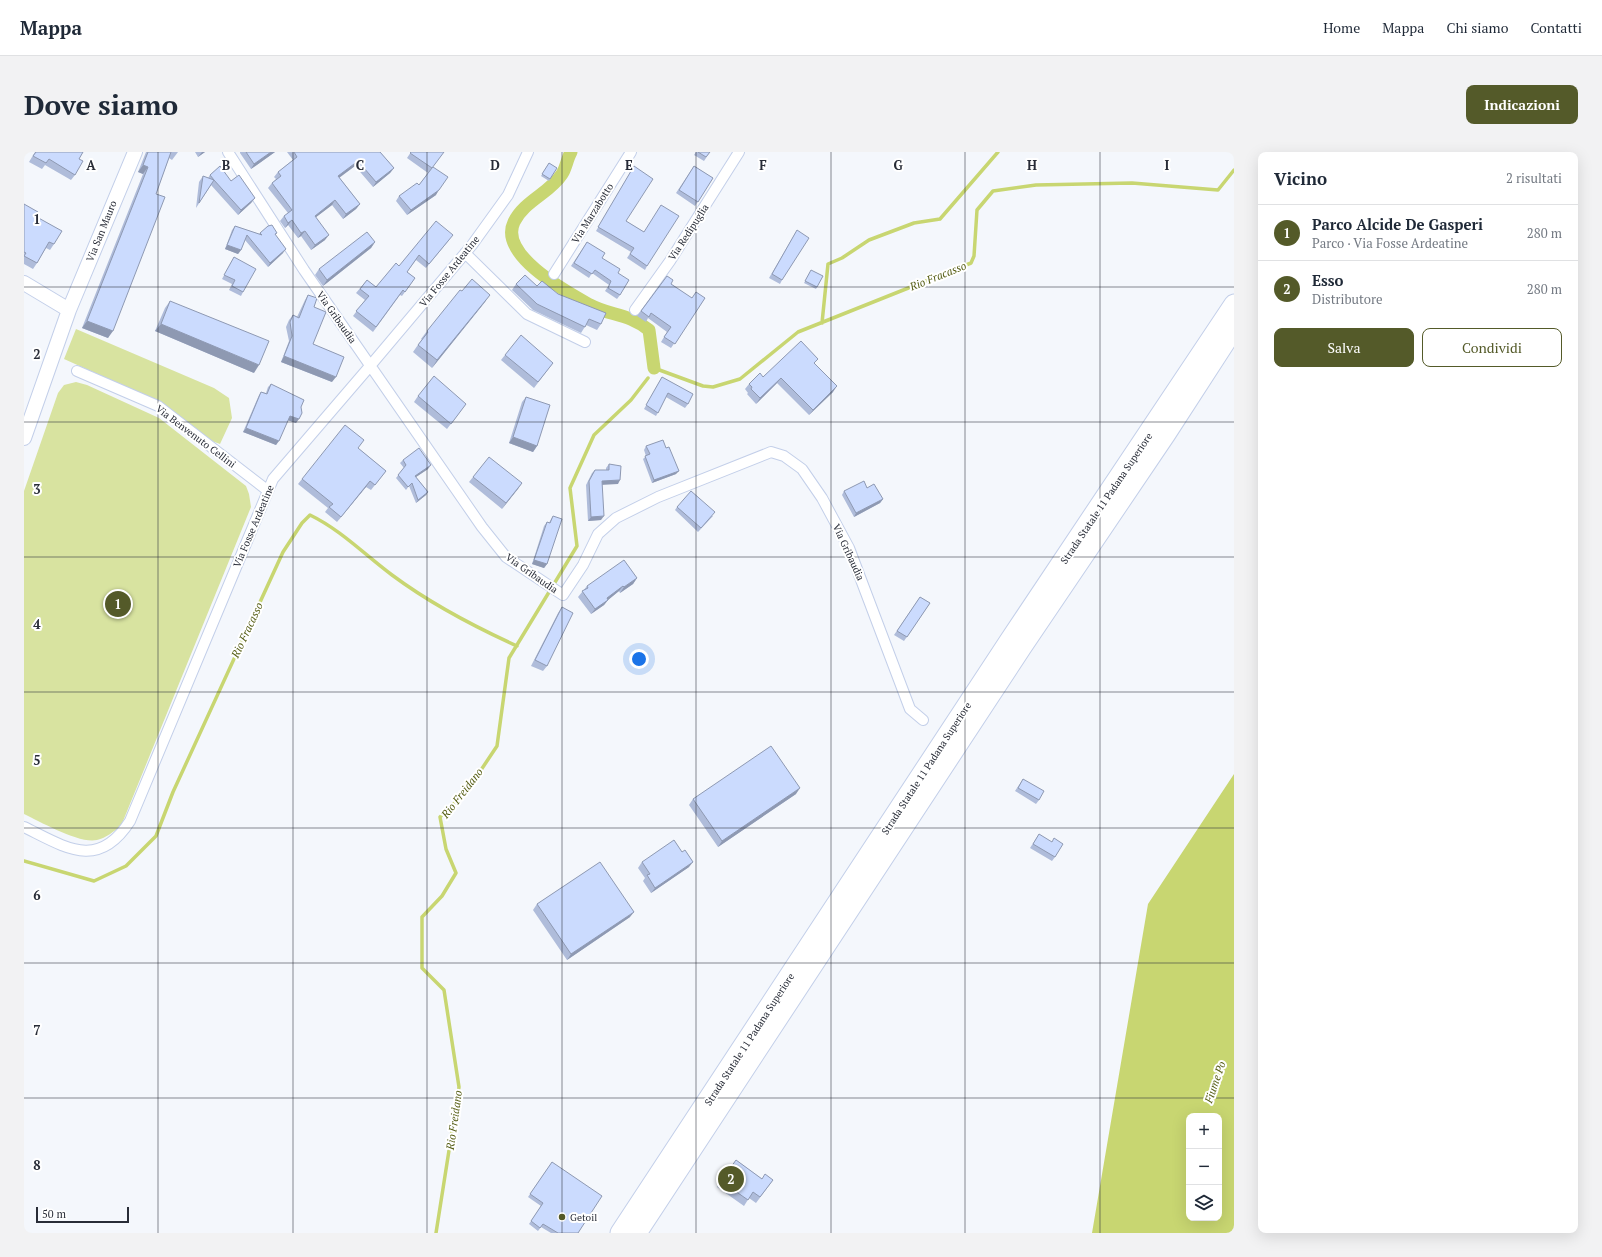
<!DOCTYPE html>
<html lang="it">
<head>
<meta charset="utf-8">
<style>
	body { margin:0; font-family:"PT Serif",serif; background:#f2f2f3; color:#1f2937 }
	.controls { position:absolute; right:12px; bottom:12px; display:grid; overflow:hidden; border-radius:8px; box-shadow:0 4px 16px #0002 }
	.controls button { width:36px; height:36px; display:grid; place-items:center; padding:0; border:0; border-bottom:1px solid #e0e1e3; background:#fff; color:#1f2937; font:20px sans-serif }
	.scale { position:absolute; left:12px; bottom:10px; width:93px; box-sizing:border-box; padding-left:4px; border:2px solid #282c37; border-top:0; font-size:11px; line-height:14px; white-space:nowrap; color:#282c37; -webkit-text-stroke:3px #fff; paint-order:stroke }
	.you { position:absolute; left:615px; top:507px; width:14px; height:14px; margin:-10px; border:3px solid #fff; border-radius:50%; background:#1a73e8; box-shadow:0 0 0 6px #1a73e833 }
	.badge { display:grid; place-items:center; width:26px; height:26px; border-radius:50%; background:#545a29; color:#fff; font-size:13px; font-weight:700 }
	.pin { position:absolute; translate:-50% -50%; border:2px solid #fff; box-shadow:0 1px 4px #0006 }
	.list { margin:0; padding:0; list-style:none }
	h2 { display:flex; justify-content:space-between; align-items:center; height:52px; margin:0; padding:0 16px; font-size:17px }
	h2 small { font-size:13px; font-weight:400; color:#747a83 }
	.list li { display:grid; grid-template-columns:26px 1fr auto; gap:12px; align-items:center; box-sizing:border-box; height:56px; padding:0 16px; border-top:1px solid #e0e1e3 }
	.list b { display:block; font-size:15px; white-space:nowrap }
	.list p { margin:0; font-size:13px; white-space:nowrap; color:#747a83 }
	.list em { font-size:13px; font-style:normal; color:#747a83 }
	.actions { display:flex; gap:8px; padding:12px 16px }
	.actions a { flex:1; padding:9px 0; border:1px solid #545a29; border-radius:8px; text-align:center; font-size:14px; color:#545a29 }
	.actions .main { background:#545a29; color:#fff }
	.icon { flex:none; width:22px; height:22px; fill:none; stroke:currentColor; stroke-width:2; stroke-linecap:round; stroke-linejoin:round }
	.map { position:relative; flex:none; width:1210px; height:1081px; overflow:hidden; border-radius:8px }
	header { display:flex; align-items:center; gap:24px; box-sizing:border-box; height:56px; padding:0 20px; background:#fff; border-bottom:1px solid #e0e1e3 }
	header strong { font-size:19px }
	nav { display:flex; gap:22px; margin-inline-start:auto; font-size:14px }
	.intro { display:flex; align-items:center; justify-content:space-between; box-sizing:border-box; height:96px; padding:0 24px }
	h1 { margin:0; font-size:28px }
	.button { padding:10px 18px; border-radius:8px; background:#545a29; color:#fff; font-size:14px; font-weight:700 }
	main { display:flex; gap:24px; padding:0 24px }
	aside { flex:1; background:#fff; border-radius:8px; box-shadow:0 4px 16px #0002 }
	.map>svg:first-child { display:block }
	.green { fill:#d8e3a0 }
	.water { fill:#c8d671; fill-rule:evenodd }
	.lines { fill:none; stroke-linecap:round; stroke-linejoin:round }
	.stream { stroke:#c8d671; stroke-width:3.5 }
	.canal { stroke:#c8d671; stroke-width:13 }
	.street-casing { stroke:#c3cfe9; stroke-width:12 }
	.secondary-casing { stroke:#c3cfe9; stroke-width:16 }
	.highway-casing { stroke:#c3cfe9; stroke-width:21 }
	.street { stroke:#fff; stroke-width:10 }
	.secondary { stroke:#fff; stroke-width:14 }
	.highway { stroke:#fff; stroke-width:19 }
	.wall { fill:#afbcda }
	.shaded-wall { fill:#8e99b2 }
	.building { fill:#cbdbfe; stroke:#8e99b2 }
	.grid { fill:none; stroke:#282c37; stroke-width:1; stroke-opacity:0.55 }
	.poi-dot { fill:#545a29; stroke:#fff; stroke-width:1.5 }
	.labels { text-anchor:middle; stroke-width:4; stroke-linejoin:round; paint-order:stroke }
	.street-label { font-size:10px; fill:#282c37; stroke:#fff }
	.poi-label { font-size:10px; fill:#282c37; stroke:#fff; text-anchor:start }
	.water-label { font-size:11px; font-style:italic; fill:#555d14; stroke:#fff }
	.grid-label { font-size:13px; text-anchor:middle; font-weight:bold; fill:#282c37; stroke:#fff; stroke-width:4; stroke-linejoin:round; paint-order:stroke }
</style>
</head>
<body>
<header>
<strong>Mappa</strong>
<nav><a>Home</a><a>Mappa</a><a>Chi siamo</a><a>Contatti</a></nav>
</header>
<div class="intro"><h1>Dove siamo</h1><a class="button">Indicazioni</a></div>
<main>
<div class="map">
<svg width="1210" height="1081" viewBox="0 0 1210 1081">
	<rect width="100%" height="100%" fill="#f4f7fc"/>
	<path class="green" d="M52,177L190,236L205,246L208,266L196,292L185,288L136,250L40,207Z
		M52,230L63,233L135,266L222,334L225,342L227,355L97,674C90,679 82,686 73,688C55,692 17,670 0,662V339L34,241L40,233Z"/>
	<path class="water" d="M1210,622V1081H1068L1124,752ZM1165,964H1195V1066H1165Z"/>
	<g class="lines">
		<path class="stream" d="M798,171L804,112L818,106L845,88L890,71L916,67L974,0
			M630,216L679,234L689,235L716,227L774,180L947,111L950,104L953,58L969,39L1012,33L1108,31L1194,38L1210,18
			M0,709L70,729L102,714L132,684L149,640L259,400L278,371L286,363C317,378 341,403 368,423C407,452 449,474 493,494
			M412,1081L435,935L420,838L398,816V765L418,744L432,721L422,697L416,665L443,639L473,594L485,506L553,394L546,336L570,283L607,248L624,226"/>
		<path class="canal" d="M547,0C543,7 542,16 538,22C526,41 500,49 490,70C474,103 543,140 566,153C586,164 604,161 625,178L630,216"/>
		<defs>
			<path id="street" d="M204,0L280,118L458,375L482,405L539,443L559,413L574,382L592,366L634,345L747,300L760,304L778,317L798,346L825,396L886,557L899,568
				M441,101L503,162L561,190
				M530,122L607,0
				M611,158L646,109L715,0
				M53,219L134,254L243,338
				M0,675C41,695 74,719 106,669L249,327L346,214L448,93L484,43L504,0"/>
			<path id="secondary" d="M0,131L45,158
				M0,286L45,158L111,0"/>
			<path id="highway" d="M596,1081L985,489L1210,152
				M613,1081L998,495L1142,282L1210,177"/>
		</defs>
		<use href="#street" class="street-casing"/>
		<use href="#secondary" class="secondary-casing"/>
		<use href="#highway" class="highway-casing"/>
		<use href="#street" class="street"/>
		<use href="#secondary" class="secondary"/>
		<use href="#highway" class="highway"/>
	</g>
	<path class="wall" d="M11,0H59L55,7L51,23L47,28L21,13L18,17L5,10Z
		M122,0H154L148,8L145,6L132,42L84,186L58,176L119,22L114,20Z
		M171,0H181L174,5Z
		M216,0H251L227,17L216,1Z
		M263,0H356L370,16L366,21L349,35L331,14L315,25L336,52L332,57L319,67L308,53L292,65L301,88L287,98L277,84L274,86L264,73L261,76L256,69L260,64L264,61L244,36L248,31L252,27L250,25L254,20L269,8Z
		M387,0L409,15L412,43L383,63L372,49L375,44L395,33L404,21L383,6Z
		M672,0H686L680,9L670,3Z
		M525,11L533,16L525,29L517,24Z
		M610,14L602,69L620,80L623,114L621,118L603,106L607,100L572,79Z
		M670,14L689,26L671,54L652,41Z
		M186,23L207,29L231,46L227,51L214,63L187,33L172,56L175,30L179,24L184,26Z
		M0,52L11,64L30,92L26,98L22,96L13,111L9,117L0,112Z
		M211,74L235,82L236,81H253L251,83L259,101L244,115L221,88L217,98L214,102L201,97L208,78Z
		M773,78L758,128L756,132L745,126Z
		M426,87L402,116L392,108L383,120L391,126L378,144L376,143L349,180L329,164L341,148L332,141L343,128L352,135L375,114Z
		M351,90L347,96L299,134L291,123L295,117Z
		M563,90L578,106L594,121L596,143L593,147L581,139L585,133L568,121L565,126L547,114Z
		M210,105L219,140L217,144L205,138L208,132L198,127Z
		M786,120L793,135L792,137L780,131Z
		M643,124L647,132L667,146H681L647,196L637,190L643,180L624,166L622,170L613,164Z
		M492,132L513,134L534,142L577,172L573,178L562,173L557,181L509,158L488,138Z
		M284,143L290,155L289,192L308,230L257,210L265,189L262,175L265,168L269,163L273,165L281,148Z
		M146,149L230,221L131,179L141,156Z
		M461,150L408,216L389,200L398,187H397L403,179Z
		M481,203L529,211L510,236L477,208Z
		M791,212L809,240L785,263L753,231L732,252L723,242L724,241L721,237L725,232L739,225Z
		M638,225L664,252L661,256L642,245L632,264L620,257Z
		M247,232L277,255L272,271L264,268L252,293L219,280L235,243L237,240L242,241L244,235Z
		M394,244L442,252L423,277L390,250Z
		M502,245L513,294L509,300L485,291L498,250Z
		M622,294L652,322L628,331L619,307L622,304L620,298Z
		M334,296L362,319L347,338L342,335L313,370L301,360L304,356L274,332L278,327Z
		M379,308L404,317L392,325L404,340L402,343L392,351L385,334L382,338L372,326L380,316L376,311Z
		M585,312L594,332H578L577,368L564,369L562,333L568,321L571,318H582V316Z
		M449,325L498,331L478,357L445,330Z
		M843,336L859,347L856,351L830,365L818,343L820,339Z
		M653,355L689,364L674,380L651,358Z
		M529,364L523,412L520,416L508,412L520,374L523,370L525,371L527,367Z
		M613,426L609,432L596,441L595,439L584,448L580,453L567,462L554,445L563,434Z
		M896,445L906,451L880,489L870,483Z
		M538,455L523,514L519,519L507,514L534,461Z
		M999,627L1015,648L1012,652L991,639Z
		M772,642L694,695L665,653L669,647Z
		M1015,682L1031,705L1028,709L1006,696Z
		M618,710L665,715L627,741L619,729L621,726L614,716Z
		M513,752L606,765L543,808L509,758Z
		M712,1008L738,1027L749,1028L732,1051L725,1046L720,1054L693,1035Z
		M528,1010L554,1081H527L517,1075L514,1079L505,1072L517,1054L504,1045Z"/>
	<path class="shaded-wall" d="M178,0H181L174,5Z
		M247,0H251L227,17L230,12Z
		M334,9L331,14L311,29L314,24Z
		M119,13L124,15L119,22L114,20Z
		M370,16L366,21L349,35L352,30Z
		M415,38L412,43L383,63L387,58Z
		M231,46L227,51L214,63L217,58Z
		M311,48L308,53L287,69L291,64Z
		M336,52L332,57L319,67L322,62Z
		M268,68L264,73L261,76L264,71Z
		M281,79L277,84L274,86L277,81Z
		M305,83L301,88L287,98L291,93Z
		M351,90L347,96L299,134L303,128Z
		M203,93L217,98L214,102L201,97Z
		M262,97L259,101L244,115L246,111Z
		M466,143L461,150L408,216L413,208Z
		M63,169L89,179L84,186L58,176Z
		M137,172L235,213L230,221L131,179Z
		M260,204L312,225L308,230L257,210Z
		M757,226L753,231L732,252L736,246Z
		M813,234L809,240L785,263L789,258Z
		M266,264L275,267L272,271L263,268Z
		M222,276L255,289L252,293L219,280Z
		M489,285L513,294L509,300L485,291Z
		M407,313L404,317L389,327L391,324Z
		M655,319L652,322L628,331L630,328Z
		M596,328L594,332L576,333L578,329Z
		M346,329L342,335L313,370L317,365Z
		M498,331L494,337L478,357L482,351Z
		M404,340L402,343L392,351L394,348Z
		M859,347L856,351L830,365L832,361Z
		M580,364L577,368L564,369L567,365Z
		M510,408L523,412L520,416L508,412Z
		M613,426L609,432L596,441L600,435Z
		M599,434L595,439L584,448L580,453L567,462L571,457L583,446Z
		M776,636L772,642L694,695L698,689Z
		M669,710L665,715L627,741L631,736Z
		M610,760L606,765L543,808L547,802Z"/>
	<path class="building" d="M12,0H59L55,7L59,9L51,23L25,7L22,11L9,4Z
		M124,0H147L132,42L141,45L89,179L63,169L124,15L119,13Z
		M222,0H247L230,12Z
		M270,0H356L370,16L352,30L334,9L314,24L336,52L322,62L311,48L291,64L305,83L291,93L281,79L277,81L268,68L264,71L260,64L268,58L248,31L257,24L254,20L273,5Z
		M387,0H420L408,16L409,15L424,25L415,38L387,58L375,44L393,31L395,33L408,16L386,1Z
		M674,0H686L682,5Z
		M525,11L533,16L526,27L518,22Z
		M196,14L207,29L215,23L231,46L217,58L190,28L175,51L179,24L190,28L186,23Z
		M610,14L629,27L602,69L620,80L637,53L655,64L623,114L606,102L610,96L574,75Z
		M670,14L689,26L674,50L655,38Z
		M0,52L14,60L11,64L38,79L30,92L25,90L13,111L0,104L2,101L0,100Z
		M412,69L429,83L405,112L395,103L383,120L391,126L381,140L379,138L352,175L332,159L345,144L336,137L343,128L352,135L372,111L375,114Z
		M248,73L253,81L251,82L262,97L246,111L223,83L217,98L203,93L211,74L238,83L236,81L244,74Z
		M773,78L785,86L758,128L748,122Z
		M343,80L351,90L303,128L295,117Z
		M563,90L581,101L578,106L596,117L594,121L605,128L596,143L584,136L587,129L571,118L568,122L550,111Z
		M210,105L232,117L219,140L208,134L211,128L200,123Z
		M787,118L799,124L793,135L781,129Z
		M501,123L513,134L518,129L534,142L582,161L577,172L565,167L561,175L513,152L492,132Z
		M643,124L649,128L647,132L668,146L672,140L681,146L651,192L640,185L647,175L627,161L625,165L617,159Z
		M448,127L466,143L413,208L394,193L404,180L403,179L436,138L438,139Z
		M284,143L293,146L290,155L302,160L289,192L320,205L312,225L260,204L268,184L266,170L269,163L275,166Z
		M146,149L245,189L235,213L137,172Z
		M497,183L529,211L514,230L481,203Z
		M777,189L794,207L790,211L813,234L789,258L757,226L736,246L727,237L728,235L725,232L736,221L739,225Z
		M410,224L442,252L427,272L394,244Z
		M638,225L669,242L664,252L644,241L634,261L622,253Z
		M247,232L280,248L277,255L278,261L275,267L266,264L255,289L222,276L237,240L243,242Z
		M502,245L526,253L513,294L489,285Z
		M321,273L340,288L334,296L362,319L351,333L346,329L317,365L305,355L309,352L278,327Z
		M639,288L642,296L645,295L655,319L630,328L621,304L626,302L622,294Z
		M395,296L407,313L391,324L404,340L394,348L388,331L384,335L374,323L382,313L379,308Z
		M465,305L498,331L482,351L449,325Z
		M585,312L597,314L596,328L578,329L580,364L567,365L565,329L571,318H585Z
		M840,329L843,336L850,332L859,347L832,361L820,339Z
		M667,339L691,360L677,376L653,355Z
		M529,364L538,367L523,412L510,408L523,370L526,371Z
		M600,408L613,426L600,435L599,434L583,446L584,448L571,457L558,439L564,436L563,434Z
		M896,445L906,451L883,485L873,479Z
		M538,455L549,461L523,514L511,508Z
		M747,594L776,636L698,689L669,647Z
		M999,627L1020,639L1015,648L994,636Z
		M1015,682L1028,690L1030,686L1039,692L1031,705L1009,692Z
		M650,688L658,700L661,698L669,710L631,736L623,723L626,722L618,710Z
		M576,710L610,760L547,802L513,752Z
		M712,1008L738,1027L741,1022L749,1028L736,1045L729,1040L724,1048L697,1029Z
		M528,1010L578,1044L554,1081H534L519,1072L516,1076L507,1069L519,1051L506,1042Z"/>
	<path class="grid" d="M134,0V1081M269,0V1081M403,0V1081M538,0V1081M672,0V1081M807,0V1081M941,0V1081M1076,0V1081M0,135H1210M0,270H1210M0,405H1210M0,540H1210M0,676H1210M0,811H1210M0,946H1210"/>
	<circle class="poi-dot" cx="538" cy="1065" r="4"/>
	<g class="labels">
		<g class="street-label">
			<text transform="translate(568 61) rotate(-58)" y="4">Via Marzabotto</text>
			<text transform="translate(77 79) rotate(-68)" y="4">Via San Mauro</text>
			<text transform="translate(664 80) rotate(-57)" y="4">Via Redipuglia</text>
			<text transform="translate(425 119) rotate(-51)" y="4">Via Fosse Ardeatine</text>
			<text transform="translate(313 165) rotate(55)" y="4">Via Gribaudia</text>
			<text transform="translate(172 284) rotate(37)" y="4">Via Benvenuto Cellini</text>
			<text transform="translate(1082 346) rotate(-56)" y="4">Strada Statale 11 Padana Superiore</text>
			<text transform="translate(229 374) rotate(-67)" y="4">Via Fosse Ardeatine</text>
			<text transform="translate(825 400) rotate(65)" y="4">Via Gribaudia</text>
			<text transform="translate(508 421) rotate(35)" y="4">Via Gribaudia</text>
			<text transform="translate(902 616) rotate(-57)" y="4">Strada Statale 11 Padana Superiore</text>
			<text transform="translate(725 887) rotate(-57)" y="4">Strada Statale 11 Padana Superiore</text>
		</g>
		<g class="poi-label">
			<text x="546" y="1069">Getoil</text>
		</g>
		<g class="water-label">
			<text transform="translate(914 124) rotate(-22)" y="4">Rio Fracasso</text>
			<text transform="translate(223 478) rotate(-65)" y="4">Rio Fracasso</text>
			<text transform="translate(438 641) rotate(-52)" y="4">Rio Freidano</text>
			<text transform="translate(1191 930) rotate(-71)" y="4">Fiume Po</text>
			<text transform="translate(430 968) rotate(-82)" y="4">Rio Freidano</text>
		</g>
	</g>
	<g class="grid-label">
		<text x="67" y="18">A</text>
		<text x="202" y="18">B</text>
		<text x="336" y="18">C</text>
		<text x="471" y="18">D</text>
		<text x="605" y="18">E</text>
		<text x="739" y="18">F</text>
		<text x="874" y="18">G</text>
		<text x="1008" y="18">H</text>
		<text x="1143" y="18">I</text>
		<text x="13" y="72">1</text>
		<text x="13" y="207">2</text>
		<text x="13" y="342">3</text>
		<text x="13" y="477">4</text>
		<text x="13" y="613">5</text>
		<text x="13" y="748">6</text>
		<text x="13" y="883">7</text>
		<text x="13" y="1018">8</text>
	</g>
</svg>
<div class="controls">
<button>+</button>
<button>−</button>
<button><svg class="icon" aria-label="layers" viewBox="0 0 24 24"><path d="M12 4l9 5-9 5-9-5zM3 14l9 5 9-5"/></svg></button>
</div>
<div class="scale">50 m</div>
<div class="you"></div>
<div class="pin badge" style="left:94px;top:452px">1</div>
<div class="pin badge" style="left:707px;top:1027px">2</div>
</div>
<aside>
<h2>Vicino<small>2 risultati</small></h2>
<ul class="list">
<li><span class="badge">1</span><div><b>Parco Alcide De Gasperi</b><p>Parco · Via Fosse Ardeatine</p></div><em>280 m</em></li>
<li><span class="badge">2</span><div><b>Esso</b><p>Distributore</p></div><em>280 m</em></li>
</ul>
<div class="actions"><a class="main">Salva</a><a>Condividi</a></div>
</aside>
</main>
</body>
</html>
